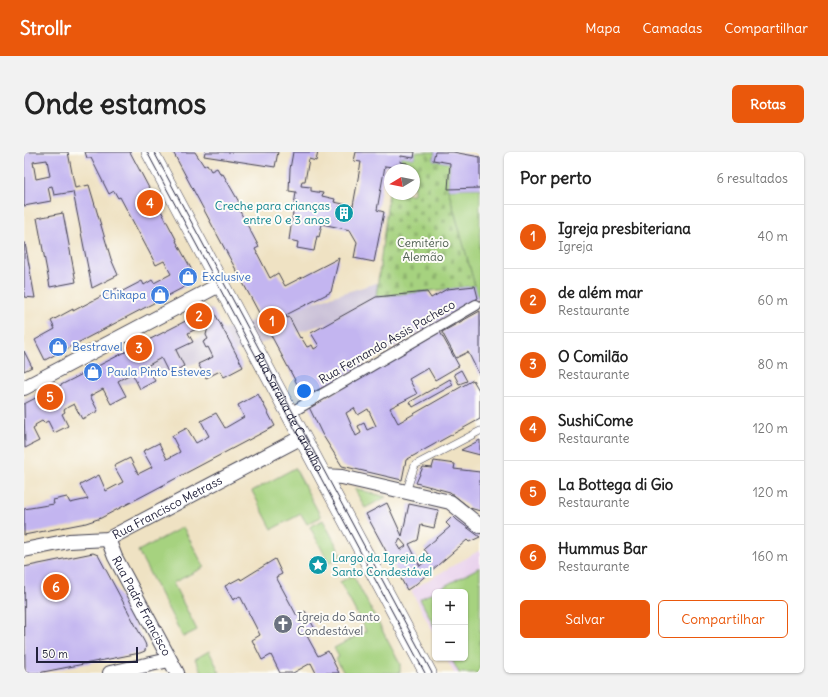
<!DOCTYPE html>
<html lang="pt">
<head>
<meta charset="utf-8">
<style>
	body { margin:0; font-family:Delius,sans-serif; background:#f2f2f2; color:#222 }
	.controls { position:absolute; right:12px; bottom:12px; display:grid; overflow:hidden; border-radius:6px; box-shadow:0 1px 3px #0004 }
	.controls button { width:36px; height:36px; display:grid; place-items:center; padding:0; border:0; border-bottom:1px solid #e0e0e0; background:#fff; color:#222; font:20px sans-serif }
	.compass { position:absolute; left:360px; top:12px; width:36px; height:36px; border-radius:50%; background:#fff; box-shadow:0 1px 3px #0004; rotate:260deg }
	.scale { position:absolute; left:12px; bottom:10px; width:102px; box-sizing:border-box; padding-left:4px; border:2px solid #22223b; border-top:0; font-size:11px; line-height:14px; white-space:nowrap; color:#22223b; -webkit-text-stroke:3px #fdfcf7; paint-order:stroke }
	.you { position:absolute; left:280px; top:239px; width:14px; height:14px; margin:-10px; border:3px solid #fff; border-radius:50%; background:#1a73e8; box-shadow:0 0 0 6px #1a73e833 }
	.badge { display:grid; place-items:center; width:26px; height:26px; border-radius:50%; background:#ea580c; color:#fff; font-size:13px; font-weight:700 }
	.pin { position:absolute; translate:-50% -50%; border:2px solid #fff; box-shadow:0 1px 4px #0006 }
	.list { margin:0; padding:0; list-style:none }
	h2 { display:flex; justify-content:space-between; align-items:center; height:52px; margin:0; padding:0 16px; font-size:17px }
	h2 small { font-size:13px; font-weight:400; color:#767676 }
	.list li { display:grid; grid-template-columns:26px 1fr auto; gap:12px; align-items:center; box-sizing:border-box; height:64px; padding:0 16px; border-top:1px solid #e0e0e0 }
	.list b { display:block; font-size:15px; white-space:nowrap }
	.list p { margin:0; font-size:13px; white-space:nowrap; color:#767676 }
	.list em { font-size:13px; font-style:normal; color:#767676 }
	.actions { display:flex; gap:8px; padding:12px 16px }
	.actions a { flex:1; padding:9px 0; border:1px solid #ea580c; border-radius:6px; text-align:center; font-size:14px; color:#ea580c }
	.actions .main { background:#ea580c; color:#fff }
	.map { position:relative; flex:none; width:456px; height:521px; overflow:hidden; border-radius:6px }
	header { display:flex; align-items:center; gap:24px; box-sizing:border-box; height:56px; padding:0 20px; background:#ea580c; color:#fff }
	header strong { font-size:19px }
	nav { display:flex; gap:22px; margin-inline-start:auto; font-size:14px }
	.intro { display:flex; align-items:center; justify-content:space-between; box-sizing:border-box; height:96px; padding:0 24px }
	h1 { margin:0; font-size:28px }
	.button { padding:10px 18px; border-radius:6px; background:#ea580c; color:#fff; font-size:14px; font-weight:700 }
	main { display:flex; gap:24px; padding:0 24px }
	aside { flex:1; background:#fff; border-radius:6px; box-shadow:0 1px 3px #0004 }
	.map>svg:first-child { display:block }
	.built { fill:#e9d2ed }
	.industrial { fill:#c9bfd7 }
	.green { fill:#a6d27f; stroke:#647a5d }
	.cemetery { fill:url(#cemetery-stones); stroke:#647a5d }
	.building { fill:#c3b5f0; fill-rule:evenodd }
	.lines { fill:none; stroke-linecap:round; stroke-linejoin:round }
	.service-casing { stroke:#413f4f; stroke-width:8 }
	.pedestrian-casing { stroke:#413f4f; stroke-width:12 }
	.minor-casing { stroke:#413f4f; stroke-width:16 }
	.tertiary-casing { stroke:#413f4f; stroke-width:18 }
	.service { stroke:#fff; stroke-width:7 }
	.pedestrian { stroke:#fff; stroke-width:10 }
	.minor { stroke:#fff; stroke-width:14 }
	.tertiary { stroke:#fff; stroke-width:17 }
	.tram { stroke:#22223b; stroke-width:1 }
	.labels { text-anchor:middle; stroke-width:4; stroke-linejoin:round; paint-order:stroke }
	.culture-label { font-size:12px; fill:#0d838f; stroke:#fdfcf7; text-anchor:end }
	.park-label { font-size:12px; fill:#506053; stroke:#fdfcf7 }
	.shop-label { font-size:12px; fill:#366cbe; stroke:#fdfcf7; text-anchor:start }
	.street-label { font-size:12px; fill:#22223b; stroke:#fdfcf7 }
	.worship-label { font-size:12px; fill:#5b616d; stroke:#fdfcf7; text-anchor:start }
</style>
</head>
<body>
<header>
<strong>Strollr</strong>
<nav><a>Mapa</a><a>Camadas</a><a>Compartilhar</a></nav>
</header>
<div class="intro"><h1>Onde estamos</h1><a class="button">Rotas</a></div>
<main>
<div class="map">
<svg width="456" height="521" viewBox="0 0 456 521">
	<defs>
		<pattern id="cemetery-stones" width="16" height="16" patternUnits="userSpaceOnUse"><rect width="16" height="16" fill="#a6d27f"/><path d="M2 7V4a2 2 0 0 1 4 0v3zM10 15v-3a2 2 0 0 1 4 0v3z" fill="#8fb46f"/></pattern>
	</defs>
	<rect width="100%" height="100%" fill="#fdfcf7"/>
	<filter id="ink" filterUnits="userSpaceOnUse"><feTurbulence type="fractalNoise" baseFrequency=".025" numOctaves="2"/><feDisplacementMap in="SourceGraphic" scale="8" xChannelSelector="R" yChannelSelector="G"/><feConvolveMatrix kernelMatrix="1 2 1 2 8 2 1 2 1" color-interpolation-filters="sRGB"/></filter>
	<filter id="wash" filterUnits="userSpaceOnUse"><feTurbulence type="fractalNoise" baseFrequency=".012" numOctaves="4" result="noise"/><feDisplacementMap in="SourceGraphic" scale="16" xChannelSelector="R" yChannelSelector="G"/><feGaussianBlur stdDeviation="0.9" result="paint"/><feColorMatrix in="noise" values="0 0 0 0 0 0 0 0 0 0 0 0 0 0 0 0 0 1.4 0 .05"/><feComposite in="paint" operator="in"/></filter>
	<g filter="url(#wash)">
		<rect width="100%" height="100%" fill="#efe2c3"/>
		<path class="built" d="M456,398V521H430L422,506H441V440H411V484L387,438Z"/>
		<path class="industrial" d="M421,110L456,125L0,263V246L44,233L179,184Z"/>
		<path class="green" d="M456,36V145L454,146L424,37Z
			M271,316L297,365L283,372L277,362L248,377L228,339Z
			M330,336L362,345L341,356Z
			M299,368L318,404L305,411L286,375Z
			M159,375L180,415L149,431L173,478L159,485L114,399Z
			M456,415V521H435L427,506H441V440H411V476L396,447Z
			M329,423L376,512V521H320L312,507L315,505L310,496L342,479L316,430Z
			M185,499L196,521H178L171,507Z"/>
		<path class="cemetery" d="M391,0H411L409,8L426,11L424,37L451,134L352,145L366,32V42H390V18H368V15L382,17L383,11L376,10L377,4L390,6Z"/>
		<g id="blocks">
			<path class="building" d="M0,0H44L51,36L65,33L87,107L94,123L68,136L49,40L30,43L28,34L24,35L27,49L0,54ZM23,8L26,24L12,27L9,10Z
				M61,0H106L153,89H152L170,122V125L166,132L21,208L11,188L31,177L27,169L49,157V159L93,136L95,141L118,129L120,133L128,128L130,131L147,122L140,109L132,113L96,45L94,46L90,39L85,42L67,6H63Z
				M149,0H171L180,14L183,12L187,19L193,16L197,23L199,22L215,50L212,52L235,95L231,97L246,126L254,121L261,134L315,106L307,140L262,163L263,166L265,165L276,186L277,185L283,195L288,193L290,197L295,194L287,181L352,145L403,140L407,146L423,137L451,134L454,146L313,228L280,245Z
				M181,0H254L251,15L180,4Z
				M269,0H294L292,9L285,7L281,29H278L277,34L287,35V39L299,41L298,44L311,47L310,50L329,54L337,10L330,9L332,0H391L390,6L377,4L376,10L383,11L382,17L361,14L353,58L360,60L350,110L330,106L333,90L326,78L298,72L295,85L293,84L290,99L273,96L274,90L265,88L272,40L265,39L266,17Z
				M411,0H429L456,5V36L424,37L426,11L409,8Z
				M39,61L52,130L26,135L13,66Z
				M0,91H1L11,146L0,145Z
				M185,157L189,158L219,215L200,225L196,219L182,226L174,212L189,205L184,195L182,196L179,190L184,187L182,183L184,175L182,172L164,181L169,190L152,198L160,214L145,222L137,206L123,214L131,229L116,237L108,221L94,229L102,244L87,252L79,237L66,244L74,259L58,267L50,252L44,255L40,258L41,260L38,262L44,274L30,281L24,269L20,271L18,269L11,273L12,275L9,277L15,289L1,296L0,252Z
				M456,159V224L444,200L432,206L418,180Z
				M416,180L435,214L411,228L404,216L385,227L393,242L366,256L374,271L449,228L456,240V267L382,308L378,328L318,314L298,282L285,255ZM330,256L334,263L344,257L352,274L343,278L340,271L334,274L337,281L332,284L322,261Z
				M0,199L8,215L0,219Z
				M437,218L443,229L435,232L430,222Z
				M426,227L429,233L389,255L386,250Z
				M234,242L251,274L77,366L62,371L0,383V357L30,352L29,348L43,345L46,351L64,347L56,333L75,323L82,339L99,330L90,314L106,306L114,322L128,315L119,299L135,291L143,307L156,300L148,284L163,276L172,291L185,284L177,269L192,261L201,276L220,265L214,253Z
				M456,288V303L437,298Z
				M410,309L431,312L430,317L456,320V359L446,356L426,340L392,331L399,315L408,316Z
				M363,351L378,384L385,352L414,358L410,376L397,373L394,388L385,392L396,414L406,405L400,397L426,375L422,371L429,364L433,368L456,385L445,390L443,388L392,432L383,438L342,362ZM376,387L382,394L376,398L373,393Z
				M69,401L74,403L121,491L122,494L121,499L116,501L14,521H1L0,415Z
				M251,407L258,422L252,425L273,464L281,459L292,479L283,484L294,504L304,499L315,521H292L287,511L269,521H256L247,503L238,508L228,488L236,483L216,444L209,448L201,434L216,426L217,428Z"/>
		</g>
	</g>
	<g filter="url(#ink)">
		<use href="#blocks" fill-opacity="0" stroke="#413f4f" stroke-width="1"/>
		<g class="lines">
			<defs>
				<path id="service" d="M382,340L391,313L456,279"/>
				<path id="pedestrian" d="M266,261L452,153"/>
				<g id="minor">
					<path d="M0,236L197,132"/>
					<path d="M299,324L318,325L426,350L456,374"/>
					<path id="s1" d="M84,387L91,405L153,521"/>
					<path id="s2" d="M0,398L45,389L84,387L278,285"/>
					<path d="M86,521L145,508"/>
				</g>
				<g id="tertiary">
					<path id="s3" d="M126,0L404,521"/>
				</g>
			</defs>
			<use href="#service" class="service-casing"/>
			<use href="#pedestrian" class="pedestrian-casing"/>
			<use href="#minor" class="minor-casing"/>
			<use href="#tertiary" class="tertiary-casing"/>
			<use href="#service" class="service"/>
			<use href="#pedestrian" class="pedestrian"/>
			<use href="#minor" class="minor"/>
			<use href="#tertiary" class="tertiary"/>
			<path class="tram" d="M123,0L401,521
				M130,0L408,521"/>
		</g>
	</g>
	<defs>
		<symbol id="building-disc" viewBox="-11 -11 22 22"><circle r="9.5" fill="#0f9aa8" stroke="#fdfcf7"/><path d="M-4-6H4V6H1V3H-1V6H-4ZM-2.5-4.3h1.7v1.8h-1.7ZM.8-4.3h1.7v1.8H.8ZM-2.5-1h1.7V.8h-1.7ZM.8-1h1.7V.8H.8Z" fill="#fff"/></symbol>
		<symbol id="shop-disc" viewBox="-11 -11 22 22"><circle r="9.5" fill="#3f7fe0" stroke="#fdfcf7"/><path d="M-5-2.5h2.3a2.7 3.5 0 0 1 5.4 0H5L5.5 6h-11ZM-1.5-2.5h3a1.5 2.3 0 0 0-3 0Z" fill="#fff"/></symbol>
		<symbol id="sight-disc" viewBox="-11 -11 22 22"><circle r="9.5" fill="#0f9aa8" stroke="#fdfcf7"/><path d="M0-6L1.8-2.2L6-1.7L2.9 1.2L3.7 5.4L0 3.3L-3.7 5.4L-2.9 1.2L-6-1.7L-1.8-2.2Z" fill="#fff"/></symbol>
		<symbol id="church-disc" viewBox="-11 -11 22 22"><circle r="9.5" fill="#6b7280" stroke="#fdfcf7"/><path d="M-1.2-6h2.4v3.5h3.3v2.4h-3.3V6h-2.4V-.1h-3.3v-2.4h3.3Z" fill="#fff"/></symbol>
	</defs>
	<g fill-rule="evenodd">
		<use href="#building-disc" x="309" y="50" width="22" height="22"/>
		<use href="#shop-disc" x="153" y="114" width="22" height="22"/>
		<use href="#shop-disc" x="125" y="132" width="22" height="22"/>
		<use href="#shop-disc" x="23" y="184" width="22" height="22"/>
		<use href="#shop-disc" x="58" y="209" width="22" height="22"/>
		<use href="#sight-disc" x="283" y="402" width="22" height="22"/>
		<use href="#church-disc" x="248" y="461" width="22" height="22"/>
	</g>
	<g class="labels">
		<g class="culture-label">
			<text x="306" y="58">Creche para crianças<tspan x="306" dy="14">entre 0 e 3 anos</tspan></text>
			<text x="308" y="410" text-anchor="start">Largo da Igreja de<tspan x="308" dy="14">Santo Condestável</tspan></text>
		</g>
		<g class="park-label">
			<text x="399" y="95">Cemitério<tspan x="399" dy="14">Alemão</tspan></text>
		</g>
		<g class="shop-label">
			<text x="178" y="129">Exclusive</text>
			<text x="122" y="147" text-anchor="end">Chikapa</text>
			<text x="48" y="199">Bestravel</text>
			<text x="83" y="224">Paula Pinto Esteves</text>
		</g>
		<g class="street-label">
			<text transform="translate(363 190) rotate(-30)" y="4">Rua Fernando Assis Pacheco</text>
			<text dy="4" stroke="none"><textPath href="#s3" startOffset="295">Rua Saraiva de Carvalho</textPath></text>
			<text dy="4" stroke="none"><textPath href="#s2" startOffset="152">Rua Francisco Metrass</textPath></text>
			<text dy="4" stroke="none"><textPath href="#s1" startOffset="75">Rua Padre Francisco</textPath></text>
		</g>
		<g class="worship-label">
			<text x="273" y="469">Igreja do Santo<tspan x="273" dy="14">Condestável</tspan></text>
		</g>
	</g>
</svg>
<div class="controls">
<button>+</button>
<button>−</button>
</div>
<svg class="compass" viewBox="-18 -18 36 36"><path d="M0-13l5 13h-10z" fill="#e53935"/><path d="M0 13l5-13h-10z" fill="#767676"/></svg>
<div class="scale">50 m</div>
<div class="you"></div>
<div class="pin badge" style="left:248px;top:169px">1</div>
<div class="pin badge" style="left:175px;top:164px">2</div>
<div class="pin badge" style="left:115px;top:196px">3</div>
<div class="pin badge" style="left:126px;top:51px">4</div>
<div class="pin badge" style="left:26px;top:245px">5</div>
<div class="pin badge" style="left:32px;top:435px">6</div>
</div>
<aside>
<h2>Por perto<small>6 resultados</small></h2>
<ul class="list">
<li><span class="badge">1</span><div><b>Igreja presbiteriana</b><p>Igreja</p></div><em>40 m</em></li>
<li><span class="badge">2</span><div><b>de além mar</b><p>Restaurante</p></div><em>60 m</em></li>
<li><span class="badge">3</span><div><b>O Comilão</b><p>Restaurante</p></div><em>80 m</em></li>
<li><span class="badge">4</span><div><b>SushiCome</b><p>Restaurante</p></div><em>120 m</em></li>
<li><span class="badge">5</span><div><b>La Bottega di Gio</b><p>Restaurante</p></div><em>120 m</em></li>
<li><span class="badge">6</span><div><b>Hummus Bar</b><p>Restaurante</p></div><em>160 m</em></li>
</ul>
<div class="actions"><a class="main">Salvar</a><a>Compartilhar</a></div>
</aside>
</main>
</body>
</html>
